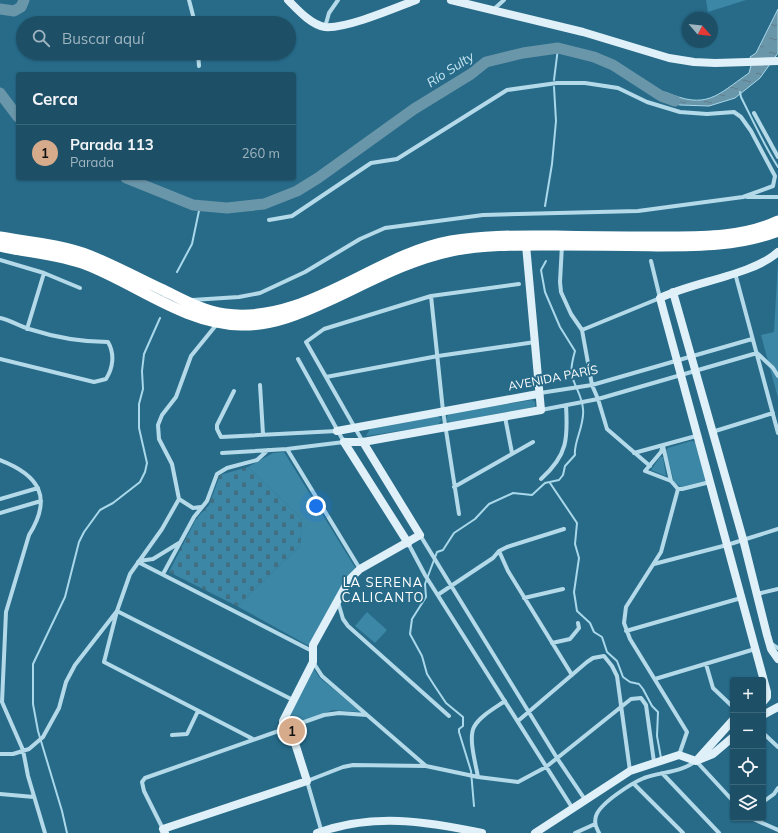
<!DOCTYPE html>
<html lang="es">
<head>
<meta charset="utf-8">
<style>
	body { margin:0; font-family:Mulish,sans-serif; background:#2a5a70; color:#f1f3f6 }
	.controls { position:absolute; right:12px; bottom:12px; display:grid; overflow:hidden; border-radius:4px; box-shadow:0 1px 3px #0004 }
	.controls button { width:36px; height:36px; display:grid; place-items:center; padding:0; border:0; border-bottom:1px solid #3b677b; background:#1d5067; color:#f1f3f6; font:20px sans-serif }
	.compass { position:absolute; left:682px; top:12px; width:36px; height:36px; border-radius:50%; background:#1d5067; box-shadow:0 1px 3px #0004; rotate:118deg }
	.you { position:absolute; left:316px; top:506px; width:14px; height:14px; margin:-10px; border:3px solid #fff; border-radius:50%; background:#1a73e8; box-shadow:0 0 0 6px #1a73e833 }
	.badge { display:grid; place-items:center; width:26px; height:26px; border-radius:50%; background:#d6ab8b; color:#111; font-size:13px; font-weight:700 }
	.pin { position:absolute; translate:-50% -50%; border:2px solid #fff; box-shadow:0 1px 4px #0006 }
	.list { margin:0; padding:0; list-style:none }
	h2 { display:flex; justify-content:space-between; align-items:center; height:52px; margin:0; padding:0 16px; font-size:17px }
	h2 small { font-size:13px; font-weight:400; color:#a0b5c0 }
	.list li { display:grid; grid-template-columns:26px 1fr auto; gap:12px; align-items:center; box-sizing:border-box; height:56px; padding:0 16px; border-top:1px solid #3b677b }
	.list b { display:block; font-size:15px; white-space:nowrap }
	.list p { margin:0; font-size:13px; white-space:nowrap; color:#a0b5c0 }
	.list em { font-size:13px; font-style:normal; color:#a0b5c0 }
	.icon { flex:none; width:22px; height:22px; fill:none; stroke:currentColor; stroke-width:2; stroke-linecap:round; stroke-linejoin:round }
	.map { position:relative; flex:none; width:778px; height:833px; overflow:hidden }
	.search { position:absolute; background:#1d5067; box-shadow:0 1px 3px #0004; left:16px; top:16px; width:280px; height:44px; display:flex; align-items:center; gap:10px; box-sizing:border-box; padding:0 14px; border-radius:22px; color:#a0b5c0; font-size:15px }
	.panel { position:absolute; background:#1d5067; box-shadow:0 1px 3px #0004; left:16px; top:72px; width:280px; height:108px; border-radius:4px }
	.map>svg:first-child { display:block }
	.green { fill:#3c87a6 }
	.cemetery { fill:url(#cemetery-stones) }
	.water { fill:url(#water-ripples); stroke:#a9d8ea }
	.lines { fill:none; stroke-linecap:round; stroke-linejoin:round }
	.stream { stroke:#a9d8ea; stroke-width:2 }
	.river { stroke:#6a96aa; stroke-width:11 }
	.street { stroke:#b4dae9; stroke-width:4 }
	.secondary { stroke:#dff0f8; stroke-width:8 }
	.highway { stroke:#fff; stroke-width:11 }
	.labels { text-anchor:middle; stroke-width:4; stroke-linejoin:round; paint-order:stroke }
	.street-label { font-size:12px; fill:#fff; stroke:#276b89 }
	.water-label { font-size:13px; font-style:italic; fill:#c6e6f2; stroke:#276b89 }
	.neighbourhood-label { font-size:13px; letter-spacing:1px; fill:#fff; stroke:#276b89 }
</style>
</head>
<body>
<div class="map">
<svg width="778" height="833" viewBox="0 0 778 833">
	<defs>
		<pattern id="cemetery-stones" width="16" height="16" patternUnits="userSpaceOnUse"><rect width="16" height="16" fill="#3c87a6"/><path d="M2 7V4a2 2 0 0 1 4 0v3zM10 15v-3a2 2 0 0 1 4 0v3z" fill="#426f82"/></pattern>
		<pattern id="water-ripples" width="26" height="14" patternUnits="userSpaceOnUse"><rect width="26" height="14" fill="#6a96aa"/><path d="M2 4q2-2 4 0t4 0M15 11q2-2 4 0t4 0" fill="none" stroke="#607c89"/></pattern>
	</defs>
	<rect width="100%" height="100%" fill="#276b89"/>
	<path class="green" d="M706,0H746L708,12Z
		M778,261V398L761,335L774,332Z
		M532,400L535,402V407L451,422L447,421V416L450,413Z
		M437,416L442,419L438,425L366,436L370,429Z
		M691,441L696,442L706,481L681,487L674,482L666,451L668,448Z
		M284,452L356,569L309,646L237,606L300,546L302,519L248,467L273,453Z
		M660,457H663L666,476L651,470Z
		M367,612L387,630L375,643L355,626Z
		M313,668L320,678L361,712L333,710L291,725L288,723L290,714Z"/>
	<path class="cemetery" d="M248,467L302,519L300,546L237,606L169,572L196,519L209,505L220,475Z"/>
	<path class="water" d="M778,9V53L760,78L735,98L709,106L680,105L661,100L665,92C707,110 716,96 749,73L752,62L750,57L756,53Z"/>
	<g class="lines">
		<path class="stream" d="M554,80L558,48
			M740,92L741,97C753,121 764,145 778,167
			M545,206L552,164L556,121L554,87
			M177,272L192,244L200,206
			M550,483L577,523L575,544L579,558L574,592L577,611L590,623L594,632L602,637L607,652L617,661L623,677L630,682L639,684L643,689L652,706L658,712L657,736L661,758
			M474,806L471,771L459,732V729L463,726V717L446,703L434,685L427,674L422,656L410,634L412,619L426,597L425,584L437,552L443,550L454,533L475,519L489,504L513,493L532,495L545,483L559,480L563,475L565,466L575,455C573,443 585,425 583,409C582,396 575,387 572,376C570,369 573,358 575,351L560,327L545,292L541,270L546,261
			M67,833L62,811L38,731L33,704V664L65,597L79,542L84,532L100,510L113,503L140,482L145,472L147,463L139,428V404L143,389L142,371L144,354L160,318"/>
		<path class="river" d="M0,9L14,11L21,7L24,0
			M0,93L18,117
			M126,178L193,205L227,208L264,204L297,191L318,178L414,109L471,74L486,62L523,53L558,48L594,57L613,65L661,96L675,101"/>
		<path class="street" d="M189,0L195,23
			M494,9L504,0
			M325,27L329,13L338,0
			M198,53L199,66
			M754,113L778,157
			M747,197H778
			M562,245L560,282L561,292L571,314L582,330L592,385L598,399L607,429L650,466
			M0,260L44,273L80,288
			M735,273L778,433
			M431,296L443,411L459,514
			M192,300L239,297L260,293L305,272L360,239L385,228L483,215L638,211L743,197L773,186L775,176L751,131L741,117L734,112L707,114L680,112L647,102L618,88L585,83H557L507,90L397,159L371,163L292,216L269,220
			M0,318C10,320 19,326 29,329C54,337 81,342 108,342C115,354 113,368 106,379L94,382L0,359
			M217,324L191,356L176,397L162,415L158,425L159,439L172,464L179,499L162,529L130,574L117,611L104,662L253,739
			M27,329L44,273
			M582,330L660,298L651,261
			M326,377L438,356L535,342
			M260,385L263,434
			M234,391L217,425V429L221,437L337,431
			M540,393L592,385L752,339
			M541,410L598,399L757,353L773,368L778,376
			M505,417L512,453
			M712,432L773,413
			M363,442L306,342L324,329L431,296L519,284
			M663,446L661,452L645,471L671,481L678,489L661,552L626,607L624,623L630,639L687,732L679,755
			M663,446L671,481
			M287,449L360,569
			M222,453L287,449L344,442L298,359
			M634,453L696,436
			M0,460C39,475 53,497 29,535L6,612L2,702L23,750L28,776L45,833
			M541,479C568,455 568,438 566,405
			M454,487L533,442
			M678,489H682L710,482
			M0,499L38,488
			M179,499L193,508L201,507
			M0,513L41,501
			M420,535L557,758L586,801
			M408,543L425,575L573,809
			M499,551L508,571L572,675
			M139,561L153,559L179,543
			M138,562L312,651
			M654,564L727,545L778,529
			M163,574L194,517L207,501L217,474L227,468L257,460L268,450
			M439,594L493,558L499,551L507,547L564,529
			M757,594L778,589
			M524,598L563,589
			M338,602L343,619L348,626L449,716
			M626,631L741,598
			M552,643L570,639L579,628L578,623
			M770,643L778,648
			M313,662L322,676L426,766
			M706,664L713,688L733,707
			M655,679L755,649
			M518,721L587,662L593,658L604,656L612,666L617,676L630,771
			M763,733L778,747
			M172,735L187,734L198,711
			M0,754H13L29,749L43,737L59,708L66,682L75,665L117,611L293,700
			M662,773L719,833
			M478,777C476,765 468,738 474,727C480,716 495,708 505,701
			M634,784L683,833
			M0,794L34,797
			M763,802L774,794L778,788
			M751,818L778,830
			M163,829L144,791L142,782L145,778L324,715L339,713L367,715
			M322,833L307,781L343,767L353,765L426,766L478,777L518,782L546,767L631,699L641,698L646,705L654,762
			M575,833L595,824
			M599,833C596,827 594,823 596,816C600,803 632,783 644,778C661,772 682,772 696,761L733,801"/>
		<path class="secondary" d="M288,0C297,9 311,25 325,27C346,29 395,8 416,0
			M451,0L583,32L669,58L694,62L715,63L778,61
			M673,292L743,539L767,635L771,649L778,659
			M337,431L538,394
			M344,442H363L541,410L526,245
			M344,442L408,543
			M763,702L767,697V692L660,298C692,282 753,275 778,252
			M763,715L778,707
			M698,759L733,720
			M165,833L163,829L307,781L294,740L283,725V721L313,662V645L349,580L360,569L420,535L363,442
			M317,833C373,813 425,821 482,833
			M535,833L630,771L679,755L696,761L713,754L733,737"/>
		<path class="highway" d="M0,237C30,242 63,245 91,256C115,266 138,278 161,289C182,299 202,311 225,314C306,325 374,255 451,241C486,235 521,236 556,236C592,237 627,237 662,237C701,237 742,238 778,221
			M0,246C29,253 59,254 87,265C138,285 185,324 241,325C273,326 302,313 330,300C369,282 408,260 451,251C487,244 524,245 560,245C593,245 625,245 658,246C699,246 739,246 778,231"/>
	</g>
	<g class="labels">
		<g class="street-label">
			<text transform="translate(553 378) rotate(-11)" y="4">AVENIDA PARÍS</text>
		</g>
		<g class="water-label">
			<text transform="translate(450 69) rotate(-33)" y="5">Río Sulty</text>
		</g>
		<g class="neighbourhood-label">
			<text x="383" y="587">LA SERENA<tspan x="383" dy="15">CALICANTO</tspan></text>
		</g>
	</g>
</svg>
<div class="controls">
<button>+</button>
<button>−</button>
<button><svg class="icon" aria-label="locate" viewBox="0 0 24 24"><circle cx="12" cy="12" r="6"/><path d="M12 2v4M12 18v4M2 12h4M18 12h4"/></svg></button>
<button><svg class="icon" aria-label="layers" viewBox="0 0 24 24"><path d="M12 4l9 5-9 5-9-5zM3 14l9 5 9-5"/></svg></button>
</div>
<svg class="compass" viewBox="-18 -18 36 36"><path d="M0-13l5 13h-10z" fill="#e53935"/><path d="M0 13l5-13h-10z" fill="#a0b5c0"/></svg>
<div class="you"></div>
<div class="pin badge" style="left:292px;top:731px">1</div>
<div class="search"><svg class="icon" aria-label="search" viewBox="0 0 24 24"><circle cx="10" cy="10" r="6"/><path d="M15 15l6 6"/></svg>Buscar aquí</div>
<section class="panel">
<h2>Cerca<small></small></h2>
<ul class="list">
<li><span class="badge">1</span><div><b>Parada 113</b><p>Parada</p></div><em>260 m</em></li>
</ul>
</section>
</div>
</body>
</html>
